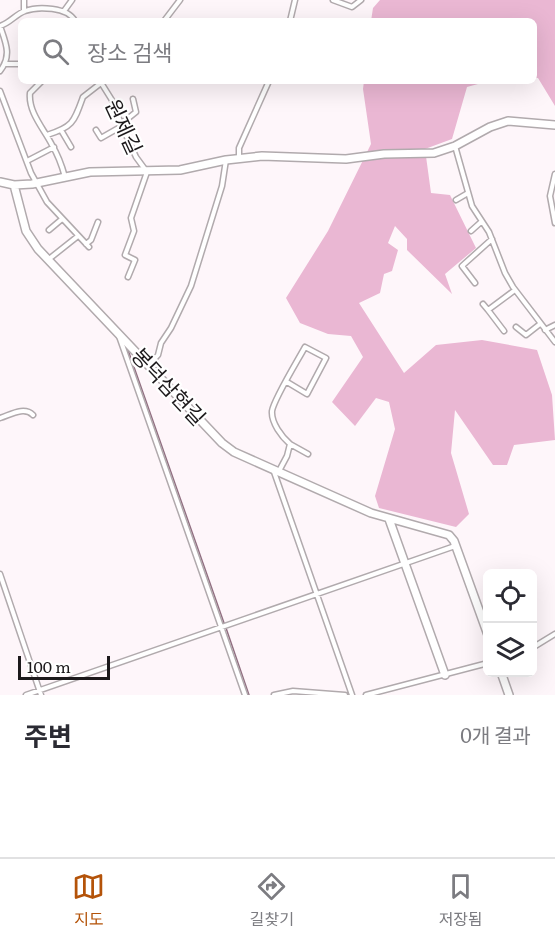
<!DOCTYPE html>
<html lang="ko">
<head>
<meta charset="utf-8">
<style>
	body { margin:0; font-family:Literata,"Noto Sans KR",serif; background:#f7f7f7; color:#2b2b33 }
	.controls { position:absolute; right:18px; bottom:18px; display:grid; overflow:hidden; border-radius:9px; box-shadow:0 6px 24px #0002 }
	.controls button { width:54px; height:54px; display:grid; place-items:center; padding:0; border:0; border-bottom:2px solid #e1e1e2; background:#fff; color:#2b2b33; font:30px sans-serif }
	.scale { position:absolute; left:18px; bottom:15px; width:92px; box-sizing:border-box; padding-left:6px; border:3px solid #1c191b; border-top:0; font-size:16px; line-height:21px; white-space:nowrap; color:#1c191b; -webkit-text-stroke:4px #fff; paint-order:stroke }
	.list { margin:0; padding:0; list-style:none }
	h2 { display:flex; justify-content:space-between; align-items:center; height:78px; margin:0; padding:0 24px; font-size:26px }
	h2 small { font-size:20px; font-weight:400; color:#7c7c81 }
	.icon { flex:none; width:33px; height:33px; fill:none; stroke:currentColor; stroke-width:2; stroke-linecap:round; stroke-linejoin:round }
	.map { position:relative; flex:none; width:555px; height:695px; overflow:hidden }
	.search { position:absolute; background:#fff; box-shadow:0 6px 24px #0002; left:18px; right:18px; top:18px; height:66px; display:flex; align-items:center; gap:15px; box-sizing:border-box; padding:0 21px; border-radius:9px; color:#7c7c81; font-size:22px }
	.sheet { height:162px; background:#fff }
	nav { display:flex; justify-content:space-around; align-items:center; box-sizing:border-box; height:84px; border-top:2px solid #e1e1e2; background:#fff; font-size:16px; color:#7c7c81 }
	nav a { display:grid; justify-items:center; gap:3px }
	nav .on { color:#b45309 }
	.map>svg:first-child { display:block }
	.forest { fill:#eab7d3 }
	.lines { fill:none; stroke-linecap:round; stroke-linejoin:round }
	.stream { stroke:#916e81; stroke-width:1.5 }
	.service-casing { stroke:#b1aaad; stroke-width:7 }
	.minor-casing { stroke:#b1aaad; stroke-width:10 }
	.service { stroke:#fff; stroke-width:4 }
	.minor { stroke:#fff; stroke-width:7 }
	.labels { text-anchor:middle; stroke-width:4.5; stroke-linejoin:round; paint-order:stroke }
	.street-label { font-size:21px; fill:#1c191b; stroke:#fff }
</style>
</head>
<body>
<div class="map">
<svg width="555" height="695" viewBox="0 0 555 695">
	<rect width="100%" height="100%" fill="#fef6fa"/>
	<path class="forest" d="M380,0H555V106L538,78H534V21H371L373,8Z
		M364,81H489L467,87L452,139L425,149L431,193L450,195L476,248L445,274L452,294L407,250V239L395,226L388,243L398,250L392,271L384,274L380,293L359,303L404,373L436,345L482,340L537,350L552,395L555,440L514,445L507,465H493L455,410L451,453L469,514L456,527L379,508L375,496L395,429L389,402L376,398L355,426L332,402L363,357L351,336L328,334L300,323L286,298L328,231L371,144L363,89Z"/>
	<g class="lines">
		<path class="stream" d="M128,350L224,623
			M226,628L249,695"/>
		<defs>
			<path id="service" d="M333,0L352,7L361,0
				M24,10V0
				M64,11L72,0
				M164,21L180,0
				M290,21L295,0
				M0,26C10,23 16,14 25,11C38,6 68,7 75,21
				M6,64H21
				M0,71C12,56 6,43 0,26
				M42,81L30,93C28,112 44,129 52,145C58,155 62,166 65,177
				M100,81L115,105L120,122L136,157L147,172L131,218L134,231L125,255L135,260L128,277
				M0,91L31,173L47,202L89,247
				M121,124L136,112L133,99
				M61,130L71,147
				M96,130L101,138L122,126
				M47,135C73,127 74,122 83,97L101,83
				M455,146L472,206L489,232L505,273L513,287L555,342
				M239,158V148L269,81
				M27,161L54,147
				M555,174L550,196L555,223
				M456,200L468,193
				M49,230L62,219
				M471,231L481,222
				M86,244L91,240L98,222
				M49,259L78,236
				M475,283L462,266L492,239
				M483,304L488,310
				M516,327L526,335L540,324
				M545,330L555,325
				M504,331L488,310L515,290
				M119,336L245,695
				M149,365L158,355L161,343L171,328L191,286L222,186L226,160
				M0,418C10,415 24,406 33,415
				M290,444L308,454
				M273,469L352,695
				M279,471L287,456L290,444C282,437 271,423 272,411C274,399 298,360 305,347L326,358L307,394L287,382
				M0,574L41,695
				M532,648L555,634
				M26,695L455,546
				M274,695L293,691L345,695
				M366,695L488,663"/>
			<path id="minor" d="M0,182L14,185L32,184L90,172L180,170L226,160L262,156L346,159L384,154L434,153L455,146L490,127L508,121L555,125
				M14,185L26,231L38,249L222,443L234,452L371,513L449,535L454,541L488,635
				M389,519L445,675
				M501,672L509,695"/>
		</defs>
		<use href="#service" class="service-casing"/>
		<use href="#minor" class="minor-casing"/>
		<use href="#service" class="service"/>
		<use href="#minor" class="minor"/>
	</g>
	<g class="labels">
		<g class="street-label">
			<text transform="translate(123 127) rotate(65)" y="7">원제길</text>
			<text transform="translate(168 387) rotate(47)" y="7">봉덕삼현길</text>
		</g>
	</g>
</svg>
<div class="controls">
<button><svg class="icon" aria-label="locate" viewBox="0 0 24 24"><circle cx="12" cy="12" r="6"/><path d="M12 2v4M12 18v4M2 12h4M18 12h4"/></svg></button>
<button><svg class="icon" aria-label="layers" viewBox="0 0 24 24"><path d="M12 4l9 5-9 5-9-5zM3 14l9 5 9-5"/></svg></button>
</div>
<div class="scale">100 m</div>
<div class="search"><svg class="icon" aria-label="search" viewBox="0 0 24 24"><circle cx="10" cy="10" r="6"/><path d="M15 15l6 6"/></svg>장소 검색</div>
</div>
<section class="sheet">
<h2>주변<small>0개 결과</small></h2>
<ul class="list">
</ul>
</section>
<nav>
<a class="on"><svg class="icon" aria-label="map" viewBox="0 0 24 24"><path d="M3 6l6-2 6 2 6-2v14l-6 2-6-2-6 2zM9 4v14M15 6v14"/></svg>지도</a>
<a><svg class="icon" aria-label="directions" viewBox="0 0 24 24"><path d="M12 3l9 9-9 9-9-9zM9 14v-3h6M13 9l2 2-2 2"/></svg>길찾기</a>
<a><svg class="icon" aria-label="saved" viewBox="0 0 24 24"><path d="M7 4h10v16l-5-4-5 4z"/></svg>저장됨</a>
</nav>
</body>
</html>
